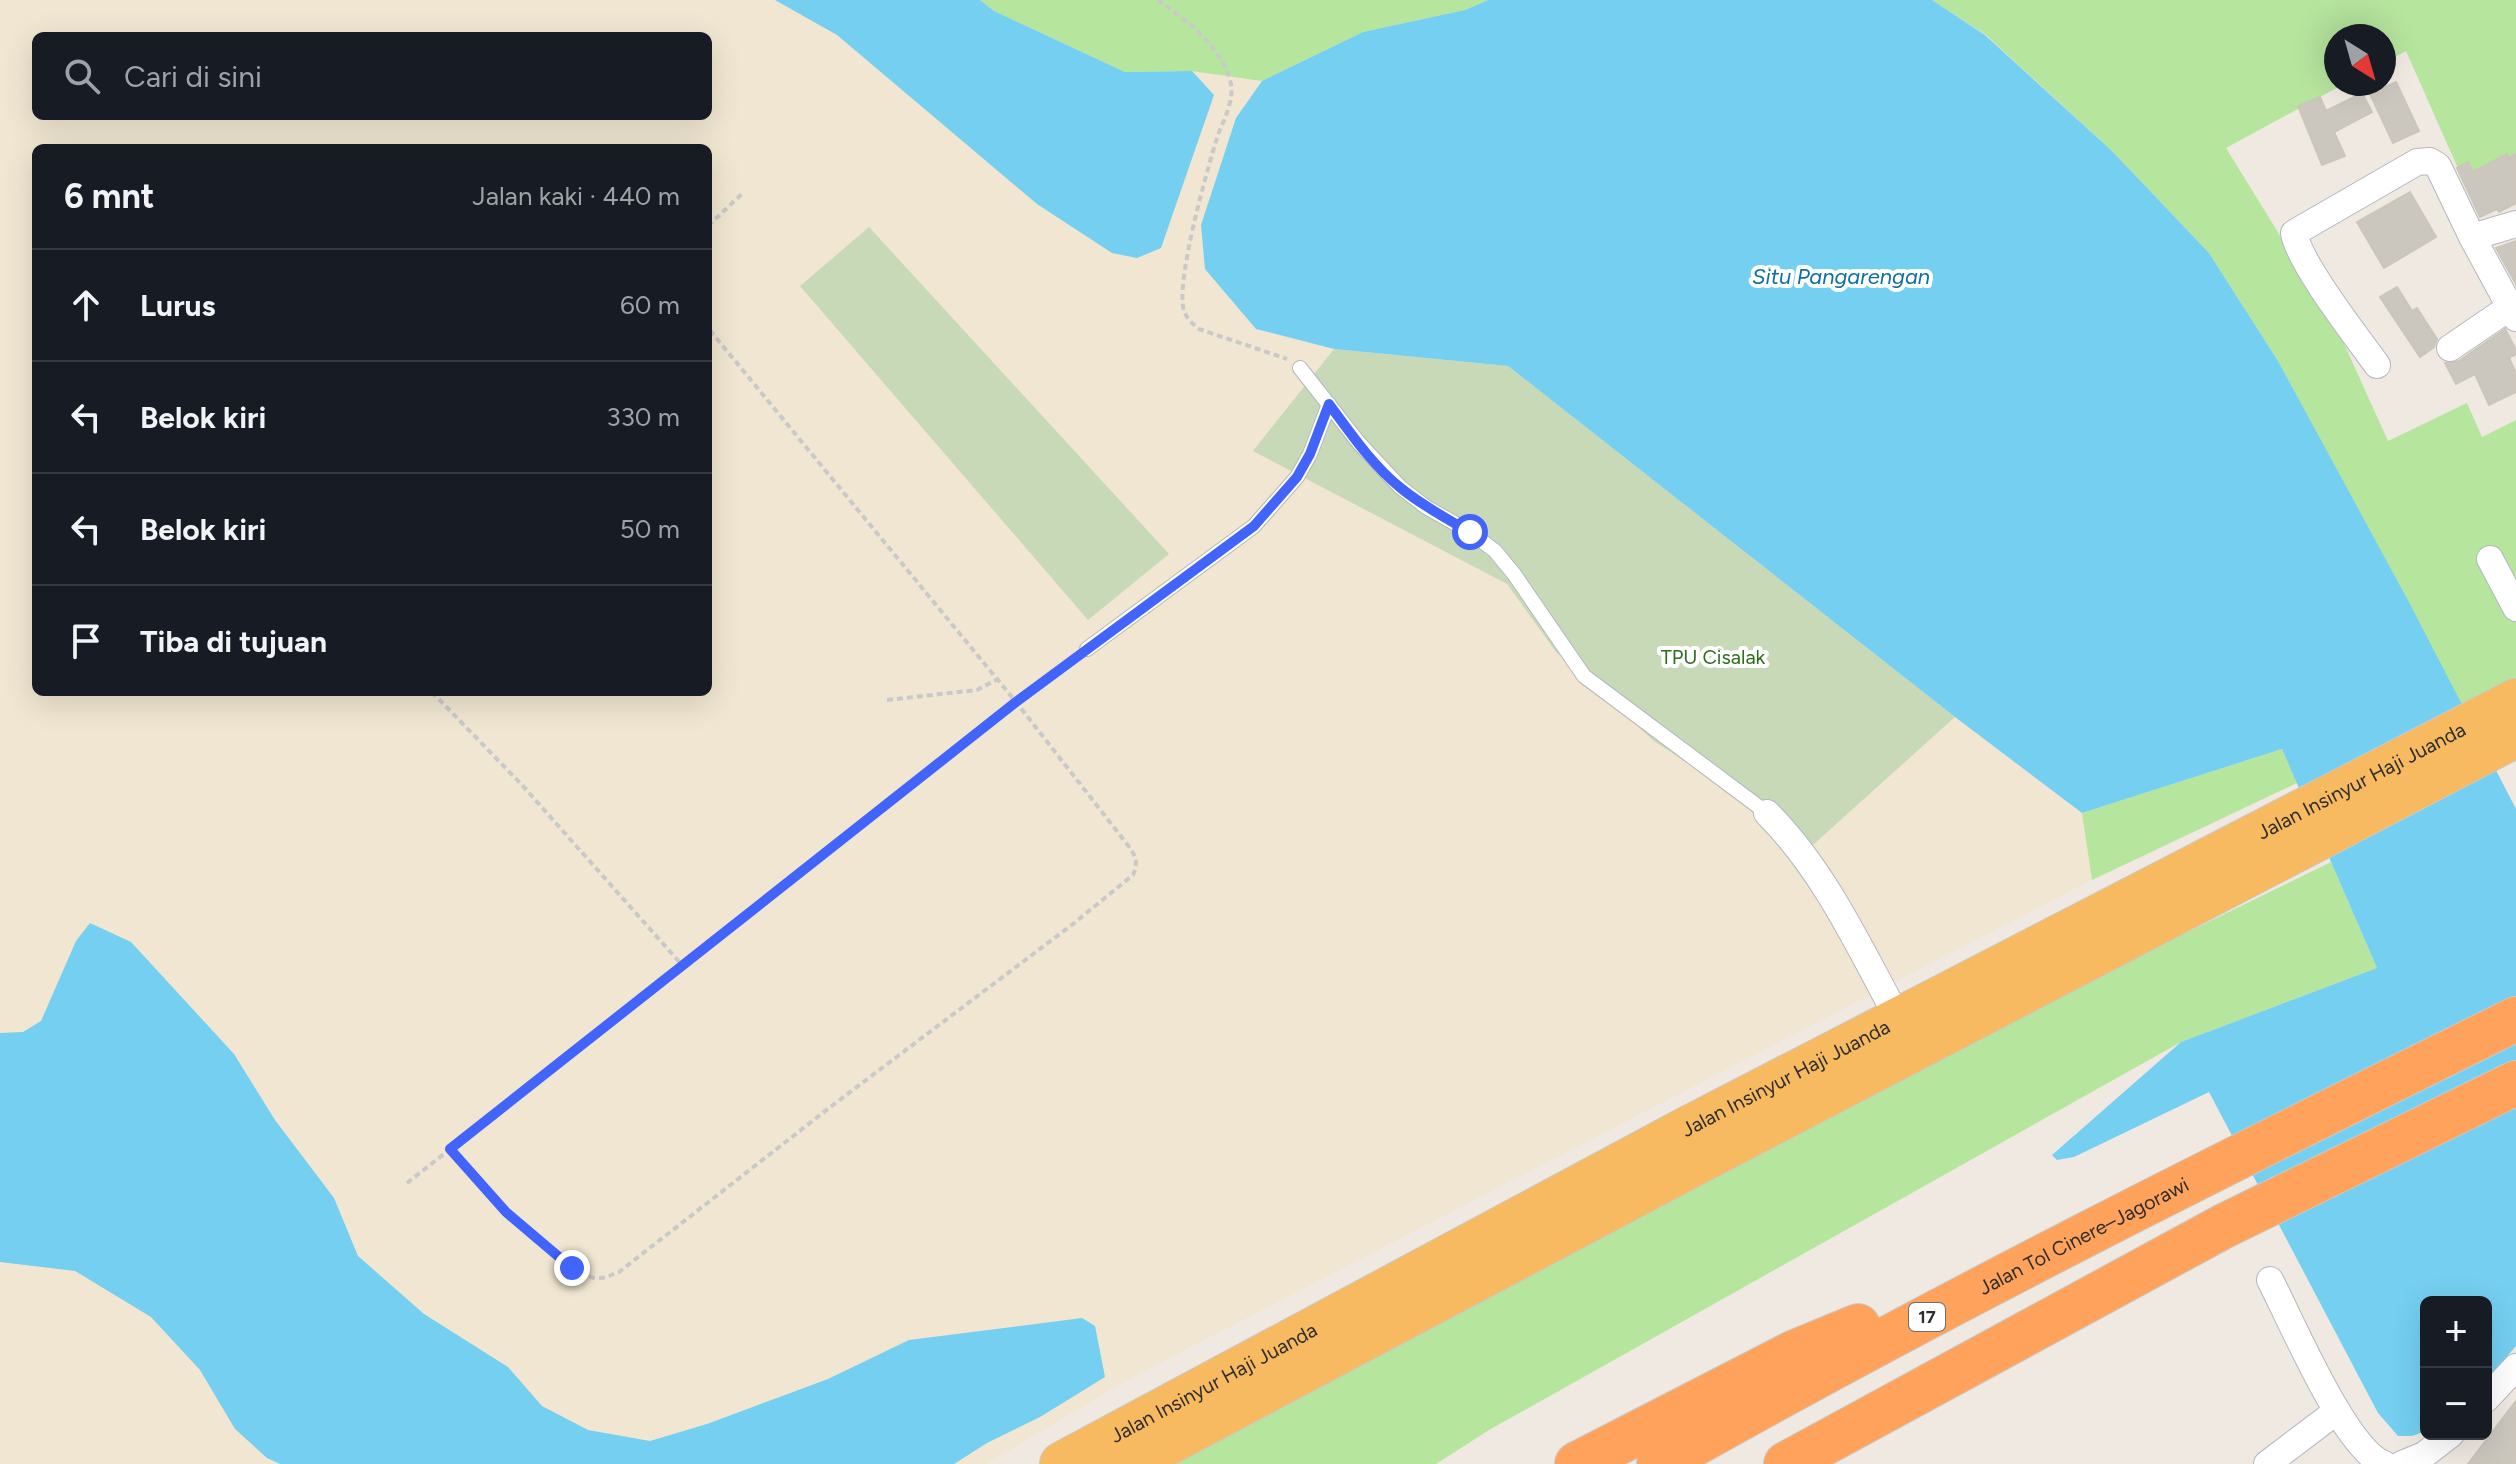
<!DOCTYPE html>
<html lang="id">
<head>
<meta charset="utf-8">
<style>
	body { margin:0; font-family:Figtree,sans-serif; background:#20242c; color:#f1f3f6 }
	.controls { position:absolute; right:24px; bottom:24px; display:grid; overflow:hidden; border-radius:12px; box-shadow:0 8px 32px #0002 }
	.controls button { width:72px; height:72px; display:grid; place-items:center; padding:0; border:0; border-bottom:2px solid #363941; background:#171b24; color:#f1f3f6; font:40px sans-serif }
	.compass { position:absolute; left:2324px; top:24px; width:72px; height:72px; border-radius:50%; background:#171b24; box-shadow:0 8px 32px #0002; rotate:143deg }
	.stop { position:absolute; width:24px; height:24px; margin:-18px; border:6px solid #4264fb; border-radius:50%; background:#fff }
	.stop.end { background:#4264fb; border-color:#fff; box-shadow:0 2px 8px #0008 }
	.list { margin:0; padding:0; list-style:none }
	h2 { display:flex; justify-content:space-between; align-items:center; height:104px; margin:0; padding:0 32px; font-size:34px }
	h2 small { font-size:26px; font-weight:400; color:#9ea1a6 }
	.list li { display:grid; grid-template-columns:52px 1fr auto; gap:24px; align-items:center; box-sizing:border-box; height:112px; padding:0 32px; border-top:2px solid #363941 }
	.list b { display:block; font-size:30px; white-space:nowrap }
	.list em { font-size:26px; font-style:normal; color:#9ea1a6 }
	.icon { flex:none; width:44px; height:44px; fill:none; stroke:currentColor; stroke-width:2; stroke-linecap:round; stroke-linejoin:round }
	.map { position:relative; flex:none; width:2516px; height:1464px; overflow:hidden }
	.search { position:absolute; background:#171b24; box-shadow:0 8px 32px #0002; left:32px; top:32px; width:680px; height:88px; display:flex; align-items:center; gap:20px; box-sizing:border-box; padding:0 28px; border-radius:12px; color:#9ea1a6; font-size:30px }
	.panel { position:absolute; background:#171b24; box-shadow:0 8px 32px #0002; left:32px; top:144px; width:680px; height:552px; border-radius:12px }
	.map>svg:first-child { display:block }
	.education { fill:#f0e6d1; fill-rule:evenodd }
	.green { fill:#b6e59e }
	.cemetery { fill:#c8d9b8 }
	.water { fill:#75cff0 }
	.building { fill:#cbc7bf; stroke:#cbc5ba; stroke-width:2 }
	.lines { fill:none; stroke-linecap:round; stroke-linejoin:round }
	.service-casing { stroke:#b4b7c1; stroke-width:16 }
	.minor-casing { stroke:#b4b7c1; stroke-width:28 }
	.trunk-casing { stroke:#c9c9c9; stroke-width:46 }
	.motorway-casing { stroke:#c9c9c9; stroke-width:46 }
	.path { stroke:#c9c9c9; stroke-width:4; stroke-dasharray:6 4; stroke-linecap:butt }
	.service { stroke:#fff; stroke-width:14 }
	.minor { stroke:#fff; stroke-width:26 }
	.trunk { stroke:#f8ba60; stroke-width:44 }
	.motorway { stroke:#ffa35c; stroke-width:44 }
	.route { stroke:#4264fb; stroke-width:10 }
	.labels { text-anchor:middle; stroke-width:8; stroke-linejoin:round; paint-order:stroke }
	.shield { fill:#fff; stroke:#6d6d6d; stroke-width:2 }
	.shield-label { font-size:18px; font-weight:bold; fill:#2e2e2e }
	.park-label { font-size:20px; fill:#2c6e1b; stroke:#fff }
	.street-label { font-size:20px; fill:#2e2e2e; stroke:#fff }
	.water-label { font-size:22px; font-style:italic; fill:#0d6fa3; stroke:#fff }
</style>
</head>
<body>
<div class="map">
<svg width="2516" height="1464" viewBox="0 0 2516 1464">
	<rect width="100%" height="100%" fill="#efe9e1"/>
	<path class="education" d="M0,0H1488L1465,10L1256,329L1334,349L1254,451L1507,584L1556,652L1767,815L1804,851L1955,717L2082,813L2092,880L1129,1379L986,1464H0ZM36,36H708V116H36ZM36,148H708V692H36Z"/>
	<path class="green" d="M980,0H1488L1465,10L1363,32L1262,81L1192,71L1125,72L994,11Z
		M1932,0H2516V157L2464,182L2406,51L2384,63V36H2336V84H2344L2226,148L2337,328L2388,441L2467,403L2482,437L2516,420V693L2467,715L2278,361L2209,253L2112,151L1986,35Z
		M2282,749L2297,783L2092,880L2082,813Z
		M2331,862L2377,968L2181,1042L1489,1430L1436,1464H1155L1987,1030Z"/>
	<path class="cemetery" d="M869,227L1169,554L1088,620L800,286Z
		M1334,349L1508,366L1955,717L1805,852L1767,815L1654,741L1556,652L1507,584L1253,451Z"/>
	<path class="water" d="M775,0H980L994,11L1125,72L1192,71L1214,95L1161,248L1137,258L1112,253L1037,204L837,35Z
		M1488,0H1932L1985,35L2112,151L2209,253L2278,361L2411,606L2516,809V1346L2486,1380V1302H2426V1431L2412,1436H2398L2378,1413L2209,1092L2074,1157L2057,1160L2052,1155L2181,1042L2377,968L2282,749L2082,813L1955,717L1508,366L1334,349L1256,329L1205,269L1201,225L1236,118L1262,81L1363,32L1465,10Z
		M90,923L131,942L234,1054L275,1120L334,1198L358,1256L424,1314L508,1367L542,1406L588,1430L650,1441L707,1424L828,1379L909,1340L1082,1318L1095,1326L1105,1377L1040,1417L987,1443L954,1464H280L267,1458L235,1429L200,1370L151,1317L75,1271L0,1262V1033L23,1032L41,1021L76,941Z"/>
	<path class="building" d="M2396,82L2419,131L2393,143L2370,94Z
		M2362,93L2372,112L2334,132L2345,156L2322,165L2298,106L2320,97L2326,111Z
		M2507,154L2509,158L2516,154V203L2499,212L2497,209L2480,217L2457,168L2468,162L2473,172Z
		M2410,192L2436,237L2384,268L2357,222Z
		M2516,241V284L2496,248Z
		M2397,287L2412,311L2417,308L2437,339L2434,347L2420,357L2380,297Z
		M2505,329L2516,350V354L2509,358L2516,373V392L2489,405L2475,374L2456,384L2445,363L2459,361Z
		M2516,1401V1464H2468Z"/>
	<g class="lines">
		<defs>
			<path id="service" d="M1300,368L1359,443L1400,487L1426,507L1470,532L1495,551L1514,574L1584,676L1767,813
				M1087,649L1254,526L1297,477L1310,454L1329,404"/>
			<path id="minor" d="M2472,237L2516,224
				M2450,348L2510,307
				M2377,365C2357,337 2299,263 2294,233L2417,162L2430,161L2438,166L2472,237L2516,318
				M2490,559L2516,608
				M1767,813C1825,871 1860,949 1899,1020
				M2270,1280C2291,1320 2345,1449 2384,1464
				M2486,1399L2516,1367
				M2267,1464L2337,1411
				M2402,1464L2424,1455L2451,1434"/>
			<g id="trunk">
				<path id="s1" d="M1062,1464L1687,1129L2516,701"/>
				<path d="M1128,1464L1705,1158L2516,735"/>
			</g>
			<g id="motorway">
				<path d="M1577,1464L1795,1352L1858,1326"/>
				<path id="s2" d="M1659,1464C1939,1305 2227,1162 2516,1019"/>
				<path d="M1786,1464L2224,1226L2516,1083"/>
			</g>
		</defs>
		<use href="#service" class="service-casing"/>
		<use href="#minor" class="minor-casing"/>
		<use href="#trunk" class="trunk-casing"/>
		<use href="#motorway" class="motorway-casing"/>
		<path class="path" d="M1158,0C1186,20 1220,45 1230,80C1236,99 1223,120 1217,138C1207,170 1175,283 1184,311C1187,319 1193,324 1199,329L1287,359
			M708,226L744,192
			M432,692L522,785L682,965
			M887,700L977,690L998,679
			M450,1149C476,1178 558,1273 595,1278C604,1279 611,1275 619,1272L829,1108L1073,924L1133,875C1139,861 1135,855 1127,844L1016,702L708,328
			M407,1183L1073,660"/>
		<use href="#service" class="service"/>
		<use href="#minor" class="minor"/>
		<use href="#trunk" class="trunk"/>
		<use href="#motorway" class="motorway"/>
	</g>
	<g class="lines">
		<path class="route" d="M572,1268L506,1212L450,1149L1016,702L1254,526L1297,477L1310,454L1329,404C1351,434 1373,466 1402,489C1423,506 1447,519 1470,532"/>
	</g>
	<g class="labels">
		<rect class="shield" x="1909" y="1303" width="36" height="28" rx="6"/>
		<g class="shield-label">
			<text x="1927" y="1323">17</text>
		</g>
		<g class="park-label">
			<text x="1713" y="664">TPU Cisalak</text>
		</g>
		<g class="street-label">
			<text dy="7" stroke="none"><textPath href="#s1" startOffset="1468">Jalan Insinyur Haji Juanda</textPath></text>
			<text dy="7" stroke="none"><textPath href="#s1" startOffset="820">Jalan Insinyur Haji Juanda</textPath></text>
			<text dy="7" stroke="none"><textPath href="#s2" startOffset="482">Jalan Tol Cinere–Jagorawi</textPath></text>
			<text dy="7" stroke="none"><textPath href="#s1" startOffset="172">Jalan Insinyur Haji Juanda</textPath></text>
		</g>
		<g class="water-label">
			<text x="1841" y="284">Situ Pangarengan</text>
		</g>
	</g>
</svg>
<div class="controls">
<button>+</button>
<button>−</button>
</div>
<svg class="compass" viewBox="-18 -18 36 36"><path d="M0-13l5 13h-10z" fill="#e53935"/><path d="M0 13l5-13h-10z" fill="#9ea1a6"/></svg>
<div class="stop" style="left:1470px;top:532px"></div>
<div class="stop end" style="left:572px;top:1268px"></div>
<div class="search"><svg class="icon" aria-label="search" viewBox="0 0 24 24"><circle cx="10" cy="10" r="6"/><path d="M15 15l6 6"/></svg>Cari di sini</div>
<section class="panel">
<h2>6 mnt<small>Jalan kaki · 440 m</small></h2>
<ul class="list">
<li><svg class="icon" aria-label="ahead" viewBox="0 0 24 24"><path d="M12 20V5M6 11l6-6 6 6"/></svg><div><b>Lurus</b></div><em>60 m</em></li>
<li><svg class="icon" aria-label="left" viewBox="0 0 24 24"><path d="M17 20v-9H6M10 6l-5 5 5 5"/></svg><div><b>Belok kiri</b></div><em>330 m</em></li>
<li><svg class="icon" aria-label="left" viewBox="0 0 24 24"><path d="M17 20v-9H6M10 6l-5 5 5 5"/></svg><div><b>Belok kiri</b></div><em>50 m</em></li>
<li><svg class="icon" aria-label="arrive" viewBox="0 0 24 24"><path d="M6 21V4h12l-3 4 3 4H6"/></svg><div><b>Tiba di tujuan</b></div></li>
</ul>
</section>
</div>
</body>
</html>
